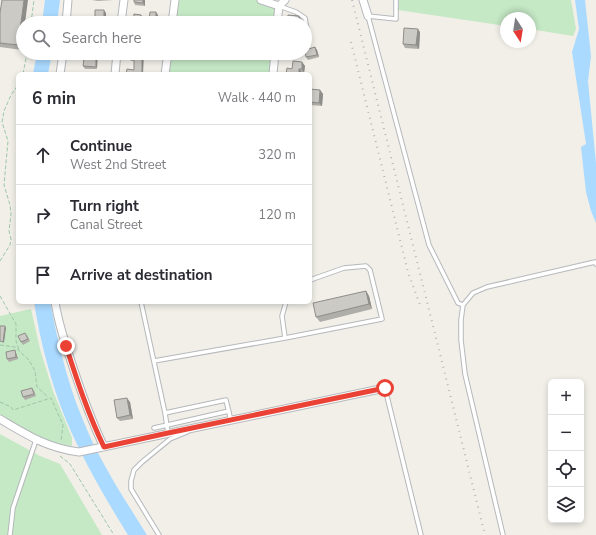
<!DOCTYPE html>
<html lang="en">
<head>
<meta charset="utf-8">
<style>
	body { margin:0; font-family:"Nunito Sans",sans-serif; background:#f2f2f3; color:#2b2b33 }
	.controls { position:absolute; right:12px; bottom:12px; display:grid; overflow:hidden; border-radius:6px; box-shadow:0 2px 6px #0003 }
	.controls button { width:36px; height:36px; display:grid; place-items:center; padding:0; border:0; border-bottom:1px solid #e1e1e2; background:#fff; color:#2b2b33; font:20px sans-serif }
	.compass { position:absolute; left:500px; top:12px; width:36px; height:36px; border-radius:50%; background:#fff; box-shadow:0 2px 6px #0003; rotate:168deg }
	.stop { position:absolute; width:12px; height:12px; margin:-9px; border:3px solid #ea4335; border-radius:50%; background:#fff }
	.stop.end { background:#ea4335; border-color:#fff; box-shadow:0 1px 4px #0008 }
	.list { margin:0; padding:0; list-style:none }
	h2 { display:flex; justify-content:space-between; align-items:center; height:52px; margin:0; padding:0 16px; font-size:17px }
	h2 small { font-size:13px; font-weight:400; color:#7c7c81 }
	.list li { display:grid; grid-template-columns:26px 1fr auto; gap:12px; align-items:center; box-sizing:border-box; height:60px; padding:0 16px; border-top:1px solid #e1e1e2 }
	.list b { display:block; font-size:15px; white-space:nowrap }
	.list p { margin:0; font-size:13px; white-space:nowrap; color:#7c7c81 }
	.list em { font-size:13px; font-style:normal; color:#7c7c81 }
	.icon { flex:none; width:22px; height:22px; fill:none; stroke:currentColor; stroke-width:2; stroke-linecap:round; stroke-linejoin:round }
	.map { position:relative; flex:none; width:596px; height:535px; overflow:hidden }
	.search { position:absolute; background:#fff; box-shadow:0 2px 6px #0003; left:16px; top:16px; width:296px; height:44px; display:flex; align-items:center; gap:10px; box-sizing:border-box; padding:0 14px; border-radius:22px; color:#7c7c81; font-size:15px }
	.panel { position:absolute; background:#fff; box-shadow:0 2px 6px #0003; left:16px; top:72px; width:296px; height:232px; border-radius:6px }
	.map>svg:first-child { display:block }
	.green { fill:#c5e8c5 }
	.water { fill:#aadaff }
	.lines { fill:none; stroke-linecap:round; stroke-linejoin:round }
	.service-casing { stroke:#b5b8bc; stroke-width:5.5 }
	.minor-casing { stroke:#b5b8bc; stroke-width:9 }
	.path { stroke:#9cc7a9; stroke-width:1; stroke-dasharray:4 2; stroke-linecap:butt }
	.service { stroke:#fff; stroke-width:3.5 }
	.minor { stroke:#fff; stroke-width:7 }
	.rail { stroke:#b6b7b8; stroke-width:2; stroke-dasharray:1 5; stroke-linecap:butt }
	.wall { fill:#afaea9 }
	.shaded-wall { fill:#8f8d8a }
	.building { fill:#cccac5; stroke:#8f8d8a }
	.route { stroke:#ea4335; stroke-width:5 }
</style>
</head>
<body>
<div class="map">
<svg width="596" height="535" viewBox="0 0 596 535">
	<rect width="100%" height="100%" fill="#f1efe8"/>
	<path class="green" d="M178,0H270L281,2L279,23H175Z
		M399,0H571L576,29L573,36L530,29V18H506V26L398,10Z
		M171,53H276L275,74H168Z
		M31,309L40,349L53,391L72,438V446C45,443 23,428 0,415V316Z
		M0,434L40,456L60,464L102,535H0Z"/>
	<path class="water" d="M45,0H60L57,23H42Z
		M575,0H585L591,56L588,81L596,163V223L591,211L586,192L581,147L586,144L572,52L579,29Z
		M37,53H52L48,74H33Z
		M34,302H50C58,342 67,382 83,420C99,461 124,498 147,535H128C105,498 83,460 66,420C51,383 40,341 34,302Z"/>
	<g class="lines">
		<defs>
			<path id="service" d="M396,0V19L368,16L429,245L458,303L463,305
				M279,6L296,12L305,18L307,29L305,44
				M141,302L165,413L168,433
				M285,338L282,316L286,302
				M154,361L285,338L382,319L370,270L366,266L344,268L310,280
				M385,388L421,535
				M165,413L226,400L231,421
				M154,428L229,411
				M10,535L13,508L36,440
				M159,535L131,489V481L134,470L142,462L170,439L187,432
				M503,535L465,374L461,340V320L463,305L473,293L487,287L595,262L596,264"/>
			<path id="minor" d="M261,0L279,6
				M363,0L368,16
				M66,23L68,0
				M121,23L124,0
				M172,23L175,0
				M277,23L279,6L285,0
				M60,74L63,53
				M115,74L117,53
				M165,74L168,53
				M273,74L275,53
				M55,302C58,321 64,340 70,358C80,389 90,418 104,447
				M0,419C27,435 47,448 79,452L385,388"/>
		</defs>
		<use href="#service" class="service-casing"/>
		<use href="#minor" class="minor-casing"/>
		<path class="path" d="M31,23L34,0
			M23,74L27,53
			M0,261L10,245L11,239L9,231L11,214L10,205L4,185L8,141L2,122L3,117L4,111L11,95L18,85
			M0,296L16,324V341L19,350
			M0,345L15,347L29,360L35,371L37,387L48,397
			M0,402L11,407L13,410L51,398L63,425L61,441
			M60,456L70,464L114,535"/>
		<use href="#service" class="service"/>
		<use href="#minor" class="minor"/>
		<path class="rail" d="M352,0L485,535
			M351,42L408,272L421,308"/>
	</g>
	<path class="wall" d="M92,0H113L98,1Z
		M145,0V6L135,5L134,2Z
		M0,13L22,50L0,47Z
		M106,13V19H97L95,17Z
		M158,15L157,23L151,22L149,20Z
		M420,32L419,49L405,48L403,44Z
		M315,47L317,50L319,57L308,60L306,57Z
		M86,53L97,69H85L83,66L86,59Z
		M133,53H154V54H144L134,70V61H131L129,58Z
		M302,62L305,66L304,73H302V74H286Z
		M310,89L320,90L323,94L322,106L310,105Z
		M366,291L369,296L372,309L320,322L316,317Z
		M27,335L30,341L23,345L21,342Z
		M16,353L18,359L9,362L7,359Z
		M34,390L36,396L25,400L23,397Z
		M130,402L133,419L120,421L117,418Z"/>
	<path class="shaded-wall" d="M24,0H28L25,23H23V39L22,50L18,45Z
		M143,0H145V6L143,3Z
		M104,10L106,13V19L104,17Z
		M156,12L158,15L157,23L156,20Z
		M141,15L143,17L142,23H140Z
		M299,16L302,20V23H299Z
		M418,29L420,32L419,49L416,45Z
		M315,47L317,50L319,57L317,55Z
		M96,53H98L97,69L96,67Z
		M142,53H143L144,54L143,74H142Z
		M302,62L305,66L304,73L302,69Z
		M299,69L302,73V74H299Z
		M320,90L323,94L322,106L319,103Z
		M366,291L369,296L372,309L369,304Z
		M5,326L6,328L4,343L3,342Z
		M15,350L18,359L16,357Z
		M127,398L130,402L133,419L130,415Z"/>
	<path class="building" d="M2,0H24L18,45L0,43V13Z
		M134,0H143V3L134,2Z
		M95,10H104V17H95Z
		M150,12H156V20H149Z
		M134,14L141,15L140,23H133Z
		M288,15L299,16V23H287Z
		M404,28L418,29L416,45L403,44Z
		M315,47L317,55L306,57L305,50Z
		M86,53H96V67L83,66L84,59H86Z
		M129,53H142V74H126L127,69L134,70V58H129Z
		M293,61L302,62V69H299V74H286L287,68L292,69Z
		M310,89L320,90L319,103L310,102Z
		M366,291L369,304L316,317L313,303Z
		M0,326H5L3,342L0,341Z
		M25,333L28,339L21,342L18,336Z
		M15,350L16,357L7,359L6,352Z
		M32,388L34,394L23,397L21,391Z
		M127,398L130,415L117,418L114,400Z"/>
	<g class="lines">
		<path class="route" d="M66,346C77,380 88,414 104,447L168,433L385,388"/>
	</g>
</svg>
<div class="controls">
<button>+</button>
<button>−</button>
<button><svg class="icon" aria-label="locate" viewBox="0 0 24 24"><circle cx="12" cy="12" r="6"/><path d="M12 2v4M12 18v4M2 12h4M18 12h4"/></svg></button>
<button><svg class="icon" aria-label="layers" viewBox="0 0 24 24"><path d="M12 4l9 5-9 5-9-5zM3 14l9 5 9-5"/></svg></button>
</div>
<svg class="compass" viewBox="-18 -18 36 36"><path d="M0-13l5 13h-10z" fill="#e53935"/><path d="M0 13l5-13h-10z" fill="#7c7c81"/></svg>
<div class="stop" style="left:385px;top:388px"></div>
<div class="stop end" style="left:66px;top:346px"></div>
<div class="search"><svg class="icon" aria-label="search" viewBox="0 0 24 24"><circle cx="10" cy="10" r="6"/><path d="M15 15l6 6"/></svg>Search here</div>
<section class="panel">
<h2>6 min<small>Walk · 440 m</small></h2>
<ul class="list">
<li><svg class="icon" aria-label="ahead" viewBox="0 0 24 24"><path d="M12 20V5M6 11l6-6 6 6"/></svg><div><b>Continue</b><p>West 2nd Street</p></div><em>320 m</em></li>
<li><svg class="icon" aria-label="right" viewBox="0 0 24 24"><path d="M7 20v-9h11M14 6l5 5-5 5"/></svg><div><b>Turn right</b><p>Canal Street</p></div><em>120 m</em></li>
<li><svg class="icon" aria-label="arrive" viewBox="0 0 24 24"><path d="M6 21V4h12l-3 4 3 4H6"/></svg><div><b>Arrive at destination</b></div></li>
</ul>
</section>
</div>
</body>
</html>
